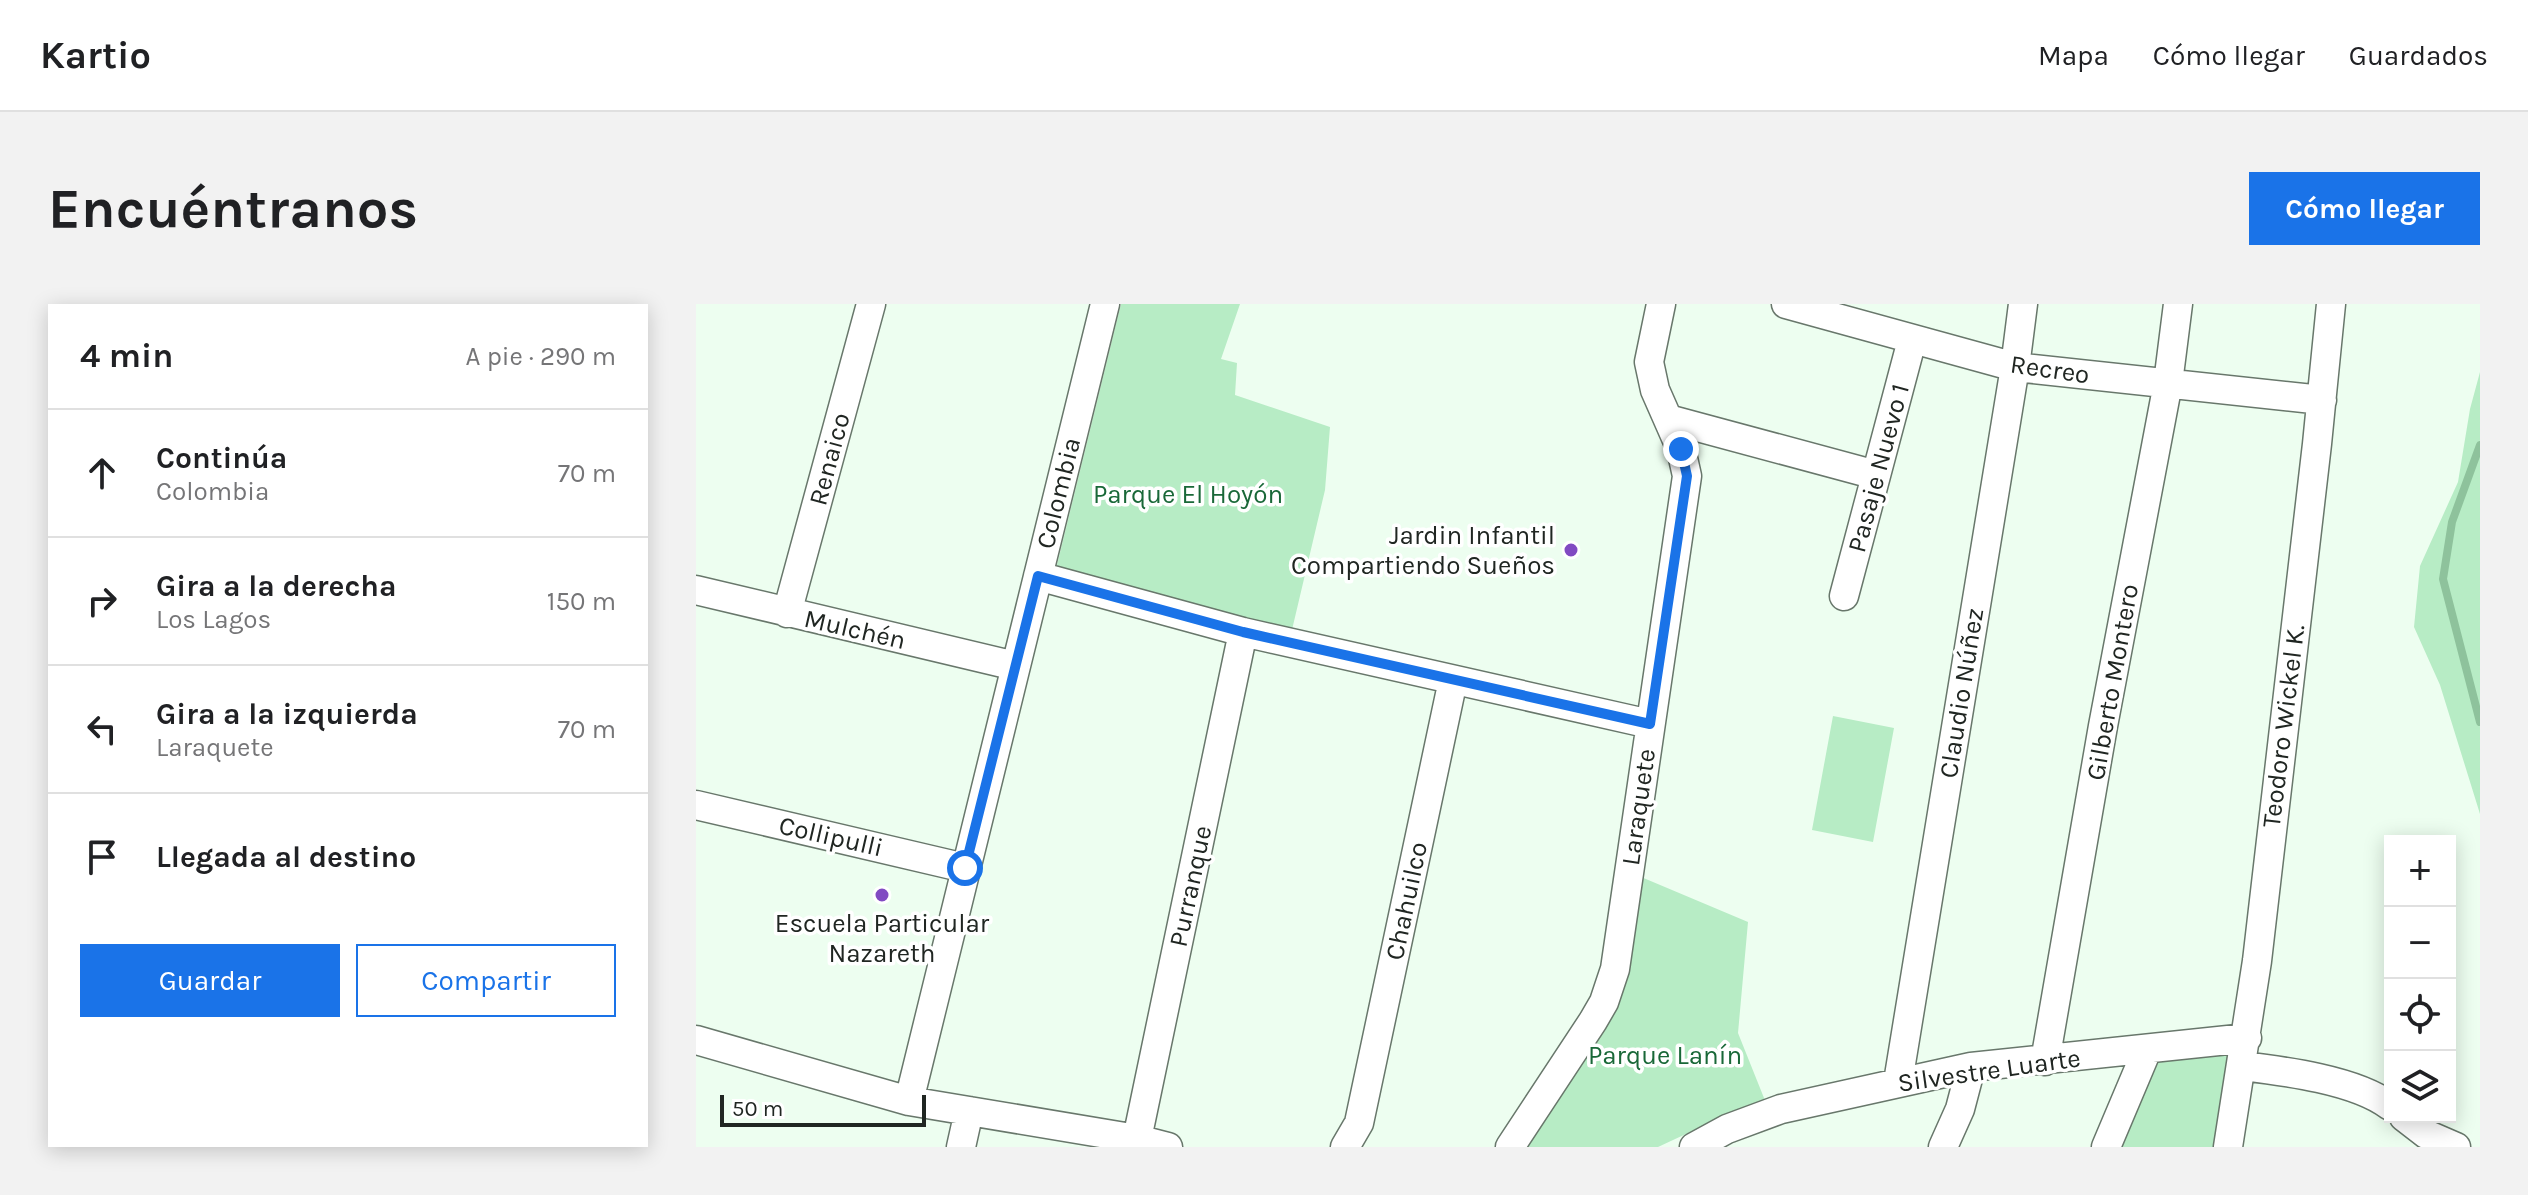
<!DOCTYPE html>
<html lang="es">
<head>
<meta charset="utf-8">
<style>
	body { margin:0; font-family:Karla,sans-serif; background:#f2f2f2; color:#202124 }
	.controls { position:absolute; right:24px; bottom:24px; display:grid; overflow:hidden; border-radius:0px; box-shadow:0 4px 20px #0003 }
	.controls button { width:72px; height:72px; display:grid; place-items:center; padding:0; border:0; border-bottom:2px solid #e0e0e0; background:#fff; color:#202124; font:40px sans-serif }
	.scale { position:absolute; left:24px; bottom:20px; width:206px; box-sizing:border-box; padding-left:8px; border:4px solid #202622; border-top:0; font-size:22px; line-height:28px; white-space:nowrap; color:#202622; -webkit-text-stroke:6px #fff; paint-order:stroke }
	.stop { position:absolute; width:24px; height:24px; margin:-18px; border:6px solid #1a73e8; border-radius:50%; background:#fff }
	.stop.end { background:#1a73e8; border-color:#fff; box-shadow:0 2px 8px #0008 }
	.list { margin:0; padding:0; list-style:none }
	h2 { display:flex; justify-content:space-between; align-items:center; height:104px; margin:0; padding:0 32px; font-size:34px }
	h2 small { font-size:26px; font-weight:400; color:#757577 }
	.list li { display:grid; grid-template-columns:52px 1fr auto; gap:24px; align-items:center; box-sizing:border-box; height:128px; padding:0 32px; border-top:2px solid #e0e0e0 }
	.list b { display:block; font-size:30px; white-space:nowrap }
	.list p { margin:0; font-size:26px; white-space:nowrap; color:#757577 }
	.list em { font-size:26px; font-style:normal; color:#757577 }
	.actions { display:flex; gap:16px; padding:24px 32px }
	.actions a { flex:1; padding:18px 0; border:2px solid #1a73e8; border-radius:0px; text-align:center; font-size:28px; color:#1a73e8 }
	.actions .main { background:#1a73e8; color:#fff }
	.icon { flex:none; width:44px; height:44px; fill:none; stroke:currentColor; stroke-width:2; stroke-linecap:round; stroke-linejoin:round }
	.map { position:relative; flex:none; width:1784px; height:843px; overflow:hidden; border-radius:0px }
	header { display:flex; align-items:center; gap:48px; box-sizing:border-box; height:112px; padding:0 40px; background:#fff; border-bottom:2px solid #e0e0e0 }
	header strong { font-size:38px }
	nav { display:flex; gap:44px; margin-inline-start:auto; font-size:28px }
	.intro { display:flex; align-items:center; justify-content:space-between; box-sizing:border-box; height:192px; padding:0 48px }
	h1 { margin:0; font-size:56px }
	.button { padding:20px 36px; border-radius:0px; background:#1a73e8; color:#fff; font-size:28px; font-weight:700 }
	main { display:flex; gap:48px; padding:0 48px }
	aside { flex:1; background:#fff; border-radius:0px; box-shadow:0 4px 20px #0003 }
	.map>svg:first-child { display:block }
	.green { fill:#b7ecc5 }
	.lines { fill:none; stroke-linecap:round; stroke-linejoin:round }
	.stream { stroke:#8ec29c; stroke-width:8 }
	.minor-casing { stroke:#68776b; stroke-width:31 }
	.minor { stroke:#fff; stroke-width:28 }
	.route { stroke:#1a73e8; stroke-width:10 }
	.poi-dot { fill:#814ac2; stroke:#fff; stroke-width:3 }
	.labels { text-anchor:middle; stroke-width:7; stroke-linejoin:round; paint-order:stroke }
	.street-label { font-size:26px; fill:#202622; stroke:#fff }
	.park-label { font-size:26px; fill:#196838; stroke:#fff }
	.poi-label { font-size:26px; fill:#202622; stroke:#fff; text-anchor:end }
</style>
</head>
<body>
<header>
<strong>Kartio</strong>
<nav><a>Mapa</a><a>Cómo llegar</a><a>Guardados</a></nav>
</header>
<div class="intro"><h1>Encuéntranos</h1><a class="button">Cómo llegar</a></div>
<main>
<aside>
<h2>4 min<small>A pie · 290 m</small></h2>
<ul class="list">
<li><svg class="icon" aria-label="ahead" viewBox="0 0 24 24"><path d="M12 20V5M6 11l6-6 6 6"/></svg><div><b>Continúa</b><p>Colombia</p></div><em>70 m</em></li>
<li><svg class="icon" aria-label="right" viewBox="0 0 24 24"><path d="M7 20v-9h11M14 6l5 5-5 5"/></svg><div><b>Gira a la derecha</b><p>Los Lagos</p></div><em>150 m</em></li>
<li><svg class="icon" aria-label="left" viewBox="0 0 24 24"><path d="M17 20v-9H6M10 6l-5 5 5 5"/></svg><div><b>Gira a la izquierda</b><p>Laraquete</p></div><em>70 m</em></li>
<li><svg class="icon" aria-label="arrive" viewBox="0 0 24 24"><path d="M6 21V4h12l-3 4 3 4H6"/></svg><div><b>Llegada al destino</b></div></li>
</ul>
<div class="actions"><a class="main">Guardar</a><a>Compartir</a></div>
</aside>
<div class="map">
<svg width="1784" height="843" viewBox="0 0 1784 843">
	<rect width="100%" height="100%" fill="#edfef0"/>
	<path class="green" d="M425,0H544L525,55L541,59L539,91L634,123L629,186L595,330L359,269Z
		M1784,68V510L1744,381L1718,323L1724,262L1762,178L1774,105Z
		M1137,412L1198,424L1177,538L1116,526Z
		M938,570L1052,618L1042,729L1070,799L1020,816L962,843H830L888,738Z
		M1548,736L1530,843H1412L1453,748Z"/>
	<g class="lines">
		<path class="stream" d="M1784,141L1756,218L1747,275L1784,418"/>
		<defs>
			<path id="minor" d="M1090,0L1319,63L1626,96
				M972,115L1180,171
				M342,272L547,328L954,420
				M0,286L319,362
				M1148,292L1216,36
				M91,309L175,0
				M0,501L269,564
				M0,736L213,797L441,835L472,843
				M1349,757L1407,422L1472,79L1482,0
				M1546,762C1588,767 1660,776 1694,802
				M1202,778L1319,63L1327,0
				M213,797L409,0
				M1708,813L1730,830L1760,843
				M441,835L547,328
				M265,843L273,807
				M649,843L663,819L757,376
				M814,843L897,717L908,698L919,665L991,172L985,145L959,86L953,58L965,0
				M998,843L1031,825L1085,805L1275,763L1551,734
				M1247,843L1264,805L1275,763
				M1410,843L1451,746
				M1532,843L1561,657L1621,140L1635,0"/>
		</defs>
		<use href="#minor" class="minor-casing"/>
		<use href="#minor" class="minor"/>
	</g>
	<g class="lines">
		<path class="route" d="M269,564L342,272L547,328L954,420L991,172L985,145"/>
	</g>
	<g class="poi-dot">
		<circle cx="875" cy="246" r="8"/>
		<circle cx="186" cy="591" r="8"/>
	</g>
	<g class="labels">
		<g class="street-label">
			<text transform="translate(1354 65) rotate(8)" y="9">Recreo</text>
			<text transform="translate(133 155) rotate(-75)" y="9">Renaico</text>
			<text transform="translate(1182 164) rotate(-75)" y="9">Pasaje Nuevo 1</text>
			<text transform="translate(362 189) rotate(-76)" y="9">Colombia</text>
			<text transform="translate(159 325) rotate(13)" y="9">Mulchén</text>
			<text transform="translate(1416 378) rotate(-80)" y="9">Gilberto Montero</text>
			<text transform="translate(1265 389) rotate(-81)" y="9">Claudio Núñez</text>
			<text transform="translate(1587 422) rotate(-83)" y="9">Teodoro Wickel K.</text>
			<text transform="translate(942 503) rotate(-82)" y="9">Laraquete</text>
			<text transform="translate(135 532) rotate(13)" y="9">Collipulli</text>
			<text transform="translate(494 582) rotate(-78)" y="9">Purranque</text>
			<text transform="translate(710 597) rotate(-78)" y="9">Chahuilco</text>
			<text transform="translate(1293 766) rotate(-8)" y="9">Silvestre Luarte</text>
		</g>
		<g class="park-label">
			<text x="492" y="199">Parque El Hoyón</text>
			<text x="969" y="760">Parque Lanín</text>
		</g>
		<g class="poi-label">
			<text x="859" y="240">Jardin Infantil<tspan x="859" dy="30">Compartiendo Sueños</tspan></text>
			<text x="186" y="628" text-anchor="middle">Escuela Particular<tspan x="186" dy="30">Nazareth</tspan></text>
		</g>
	</g>
</svg>
<div class="controls">
<button>+</button>
<button>−</button>
<button><svg class="icon" aria-label="locate" viewBox="0 0 24 24"><circle cx="12" cy="12" r="6"/><path d="M12 2v4M12 18v4M2 12h4M18 12h4"/></svg></button>
<button><svg class="icon" aria-label="layers" viewBox="0 0 24 24"><path d="M12 4l9 5-9 5-9-5zM3 14l9 5 9-5"/></svg></button>
</div>
<div class="scale">50 m</div>
<div class="stop" style="left:269px;top:564px"></div>
<div class="stop end" style="left:985px;top:145px"></div>
</div>
</main>
</body>
</html>
